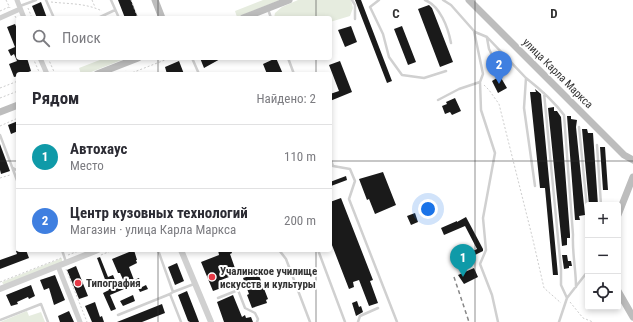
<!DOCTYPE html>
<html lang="ru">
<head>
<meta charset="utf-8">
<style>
	body { margin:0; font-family:"Roboto Condensed",sans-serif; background:#f7f7f7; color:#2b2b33 }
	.controls { position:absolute; right:12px; bottom:12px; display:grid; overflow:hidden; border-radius:4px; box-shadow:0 2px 6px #0003 }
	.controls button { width:36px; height:36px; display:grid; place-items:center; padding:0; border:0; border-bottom:1px solid #e1e1e2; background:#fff; color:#2b2b33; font:20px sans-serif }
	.you { position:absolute; left:428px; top:209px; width:14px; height:14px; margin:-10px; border:3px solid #fff; border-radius:50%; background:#1a73e8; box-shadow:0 0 0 6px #1a73e833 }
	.badge { display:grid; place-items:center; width:26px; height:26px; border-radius:50%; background:#e63946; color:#fff; font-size:13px; font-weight:700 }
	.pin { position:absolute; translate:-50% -33px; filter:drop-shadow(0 1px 2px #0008) }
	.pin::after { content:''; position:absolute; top:21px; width:14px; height:12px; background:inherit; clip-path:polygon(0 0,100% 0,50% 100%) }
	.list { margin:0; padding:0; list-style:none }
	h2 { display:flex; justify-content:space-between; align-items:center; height:52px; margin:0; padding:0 16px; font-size:17px }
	h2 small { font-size:13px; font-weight:400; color:#7c7c81 }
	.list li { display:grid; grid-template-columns:26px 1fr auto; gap:12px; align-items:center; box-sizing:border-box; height:64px; padding:0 16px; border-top:1px solid #e1e1e2 }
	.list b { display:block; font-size:15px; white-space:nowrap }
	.list p { margin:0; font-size:13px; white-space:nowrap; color:#7c7c81 }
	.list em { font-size:13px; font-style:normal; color:#7c7c81 }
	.icon { flex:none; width:22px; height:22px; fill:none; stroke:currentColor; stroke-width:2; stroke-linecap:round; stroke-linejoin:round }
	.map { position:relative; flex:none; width:633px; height:322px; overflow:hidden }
	.search { position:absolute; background:#fff; box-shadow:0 2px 6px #0003; left:16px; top:16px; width:316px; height:44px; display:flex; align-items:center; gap:10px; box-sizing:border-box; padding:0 14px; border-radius:4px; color:#7c7c81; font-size:15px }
	.panel { position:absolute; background:#fff; box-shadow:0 2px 6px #0003; left:16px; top:72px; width:316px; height:180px; border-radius:4px }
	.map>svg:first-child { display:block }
	.green { fill:#e6ecdf }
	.building { fill:#1a1a1a }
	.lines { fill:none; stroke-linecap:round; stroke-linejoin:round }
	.path { stroke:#cdcdcd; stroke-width:1; stroke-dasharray:2 2; stroke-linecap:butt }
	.service { stroke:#d0d0d0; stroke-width:2.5 }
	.minor { stroke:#d0d0d0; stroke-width:5 }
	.tertiary { stroke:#d0d0d0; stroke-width:6 }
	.secondary { stroke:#bdbdbd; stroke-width:7 }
	.rail { stroke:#888; stroke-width:1.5; stroke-dasharray:4 3; stroke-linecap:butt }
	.grid { fill:none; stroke:#333; stroke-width:1; stroke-opacity:0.55 }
	.poi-dot { fill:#e63946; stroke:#fff; stroke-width:1.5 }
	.labels { text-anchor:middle; stroke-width:4; stroke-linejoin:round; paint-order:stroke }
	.street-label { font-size:11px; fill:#333; stroke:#fff }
	.poi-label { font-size:11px; font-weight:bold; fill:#333; stroke:#fff; text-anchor:start }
	.grid-label { font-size:13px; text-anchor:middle; font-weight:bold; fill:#333; stroke:#fff; stroke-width:4; stroke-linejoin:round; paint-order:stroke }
</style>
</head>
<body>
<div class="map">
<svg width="633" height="322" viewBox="0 0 633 322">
	<rect width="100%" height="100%" fill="#fff"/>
	<path class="green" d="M263,0H280L237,17L235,11Z
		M298,0H351L353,8L350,16L330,22V18H325L324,16L319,18H274L275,13L282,7Z
		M105,58H127L86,74H81L79,68Z
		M62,258V262L5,285L3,284L2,282Z
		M27,311L29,316L41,312L45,322H0Z"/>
	<path class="building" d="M118,0H131L138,18H125Z
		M355,0H361L392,81L387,83Z
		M41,2L47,18H37L32,6Z
		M429,5L432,8L453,62L440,67L418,9Z
		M15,24L18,31V58H27L31,71L23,74H18V76L14,77L9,64L17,61L14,54L11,56L8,50L15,47L7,27Z
		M351,26L357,42L345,47L338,30Z
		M402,26L416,62L408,65L394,29Z
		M200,58H222L204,68Z
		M276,58L283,74H267L263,64Z
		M179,61L184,74H167L165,67Z
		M340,61L352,92L330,101V94L339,91L329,65Z
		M500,76L507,88L498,93L492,81Z
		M535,89L541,94L558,275H553L545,188H540L530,92H536Z
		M455,98L461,111L452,115L450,112L445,114L442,106L447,104L446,102Z
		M554,107V111H557L561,117L570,235V238H567V245L562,246L548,108Z
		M567,116H571V119L577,120L576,127L585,215L579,216L580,220H575Z
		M18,121V131L11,134L8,125Z
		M582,129H587L588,133H593L598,205H589Z
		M0,144L10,171L1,174L0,170Z
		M600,147H605L608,190H603Z
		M383,172L396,205L375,214L369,199L367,200L359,179Z
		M346,176L347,180L331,186L330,182Z
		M341,198L373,280L370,281L378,303L369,306L359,280L353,282L354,287L349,289L330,240V202Z
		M415,213L418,222L411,225L407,216Z
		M466,217L483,249V251L473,256L471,252L477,249L465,226L444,235L441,228L457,221V222Z
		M19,250H26L29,258L0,269V260L17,254L16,251Z
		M134,250L137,260H136L137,263L129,267L134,280L139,278L142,287L146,285L148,289L140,292L136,284L110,295L116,309L111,311L103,293L109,290L97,258L100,257L108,277L113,275L118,287L125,284L120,273H118L112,259Z
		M218,250H231L232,253L230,254L237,274L221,280L224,287L213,291L201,262L219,255Z
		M562,255H567L568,261H571L572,266H569V268L564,269Z
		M177,263L184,281L175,285L168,267Z
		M76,266L88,296L79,299L67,270Z
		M474,268L478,277L464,284L458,275Z
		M258,273L268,299L266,300L267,303L252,308L247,295L249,294L243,278Z
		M55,275L65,300L54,305L49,288L44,290L40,280Z
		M31,285L35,296L29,299L28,297L17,302L18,304L11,306L6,295Z
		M187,291L196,314L199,322H190L188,321L178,295Z
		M133,295L135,301L123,306L120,301Z
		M233,295L242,317L245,315L246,318L251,317L253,322H224L217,302Z
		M357,301L359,307L361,306L363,312L356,316L352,303Z
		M95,302L100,317L102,316L104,322H92L85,306Z
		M162,304L165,313L142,322H117Z
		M69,311L74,322H60L58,316Z"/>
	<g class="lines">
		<path class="path" d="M6,0L10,8
			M92,0L95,7
			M131,0L138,18
			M51,2C68,4 86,3 102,11
			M28,8L32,18
			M0,11L9,7
			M15,16L18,22
			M33,58L40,74
			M48,58L55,74
			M125,74L126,70
			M129,74L170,58
			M484,85L489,90L499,104L533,240L544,288L561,303
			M0,88L18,81
			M0,98L18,91
			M0,126L18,118
			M0,178L10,175
			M68,255L81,250
			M101,255L113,250
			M66,269L87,322
			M0,282L61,258
			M570,302L583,318L593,322"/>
		<path class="service" d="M46,0L54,18
			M111,0L119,18
			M352,0L355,5V19
			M379,0L370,7L383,34L389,57L402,75L424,78L446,71
			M425,0C440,6 448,27 451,43
			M443,0L451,5L474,31L483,74L480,82L481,110L495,153L483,218L486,250L480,264L492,295L498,322
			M20,6L36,0
			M268,9L271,18
			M98,18L115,10
			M475,32L487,37L526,78L524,108L535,186
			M487,38L489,49L501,73
			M192,58L199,74
			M288,58L294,74
			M526,78C540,89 553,100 564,115L573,235C572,253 576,269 576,287
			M544,93L561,269V285L567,298
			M438,100L459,89L480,82
			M579,127L588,218
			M0,135L18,183
			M597,145L601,205
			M330,158L333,166L350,169L355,181L349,199L397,322
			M13,168L18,171
			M62,250L66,262
			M158,250L173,292
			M279,250L286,259L310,322
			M318,250L345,322
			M170,294L181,322
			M218,298L238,290L245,308L255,313L258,319L257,322
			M118,315L170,294L173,292L194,284
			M0,320L41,304L48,322
			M358,322L360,316L378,308
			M559,322L567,298L588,271"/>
		<path class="minor" d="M17,0L24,18
			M0,18L20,9
			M40,58L47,74
			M58,266L80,322"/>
		<path class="tertiary" d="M181,250L211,322
			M0,289L98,250"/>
		<path class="secondary" d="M155,0L162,18
			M469,0L624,155L633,160
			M243,18L289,0
			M97,74L138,58
			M0,112L18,105
			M618,215L633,177
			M618,291L633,317"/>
		<path class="rail" d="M454,277L469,322"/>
	</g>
	<path class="grid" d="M158,0V18M316,0V18M475,0V322M158,58V74M316,58V74M0,161H18M330,161H633M158,250V322M316,250V322"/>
	<g class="poi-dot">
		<circle cx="212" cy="277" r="4"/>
		<circle cx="78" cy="283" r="4"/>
	</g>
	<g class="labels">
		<g class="street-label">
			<text transform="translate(558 73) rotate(45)" y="4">улица Карла Маркса</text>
		</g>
		<g class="poi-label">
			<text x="220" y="275">Учалинское училище<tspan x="220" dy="13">искусств и культуры</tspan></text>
			<text x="86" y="287">Типография</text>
		</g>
	</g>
	<g class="grid-label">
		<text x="396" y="18">C</text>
		<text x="554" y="18">D</text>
	</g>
</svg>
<div class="controls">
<button>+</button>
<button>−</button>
<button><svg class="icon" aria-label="locate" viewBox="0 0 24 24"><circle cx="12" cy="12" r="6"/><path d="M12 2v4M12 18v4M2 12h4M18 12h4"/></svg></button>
</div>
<div class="you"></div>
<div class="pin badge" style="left:463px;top:277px;background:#0f9aa8">1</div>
<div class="pin badge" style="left:499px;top:84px;background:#3f7fe0">2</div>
<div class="search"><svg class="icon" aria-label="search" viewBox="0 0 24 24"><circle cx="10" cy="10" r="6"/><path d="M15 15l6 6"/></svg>Поиск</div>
<section class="panel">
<h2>Рядом<small>Найдено: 2</small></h2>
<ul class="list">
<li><span class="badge" style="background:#0f9aa8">1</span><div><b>Автохаус</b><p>Место</p></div><em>110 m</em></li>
<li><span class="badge" style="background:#3f7fe0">2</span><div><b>Центр кузовных технологий</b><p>Магазин · улица Карла Маркса</p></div><em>200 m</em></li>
</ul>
</section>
</div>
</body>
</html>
